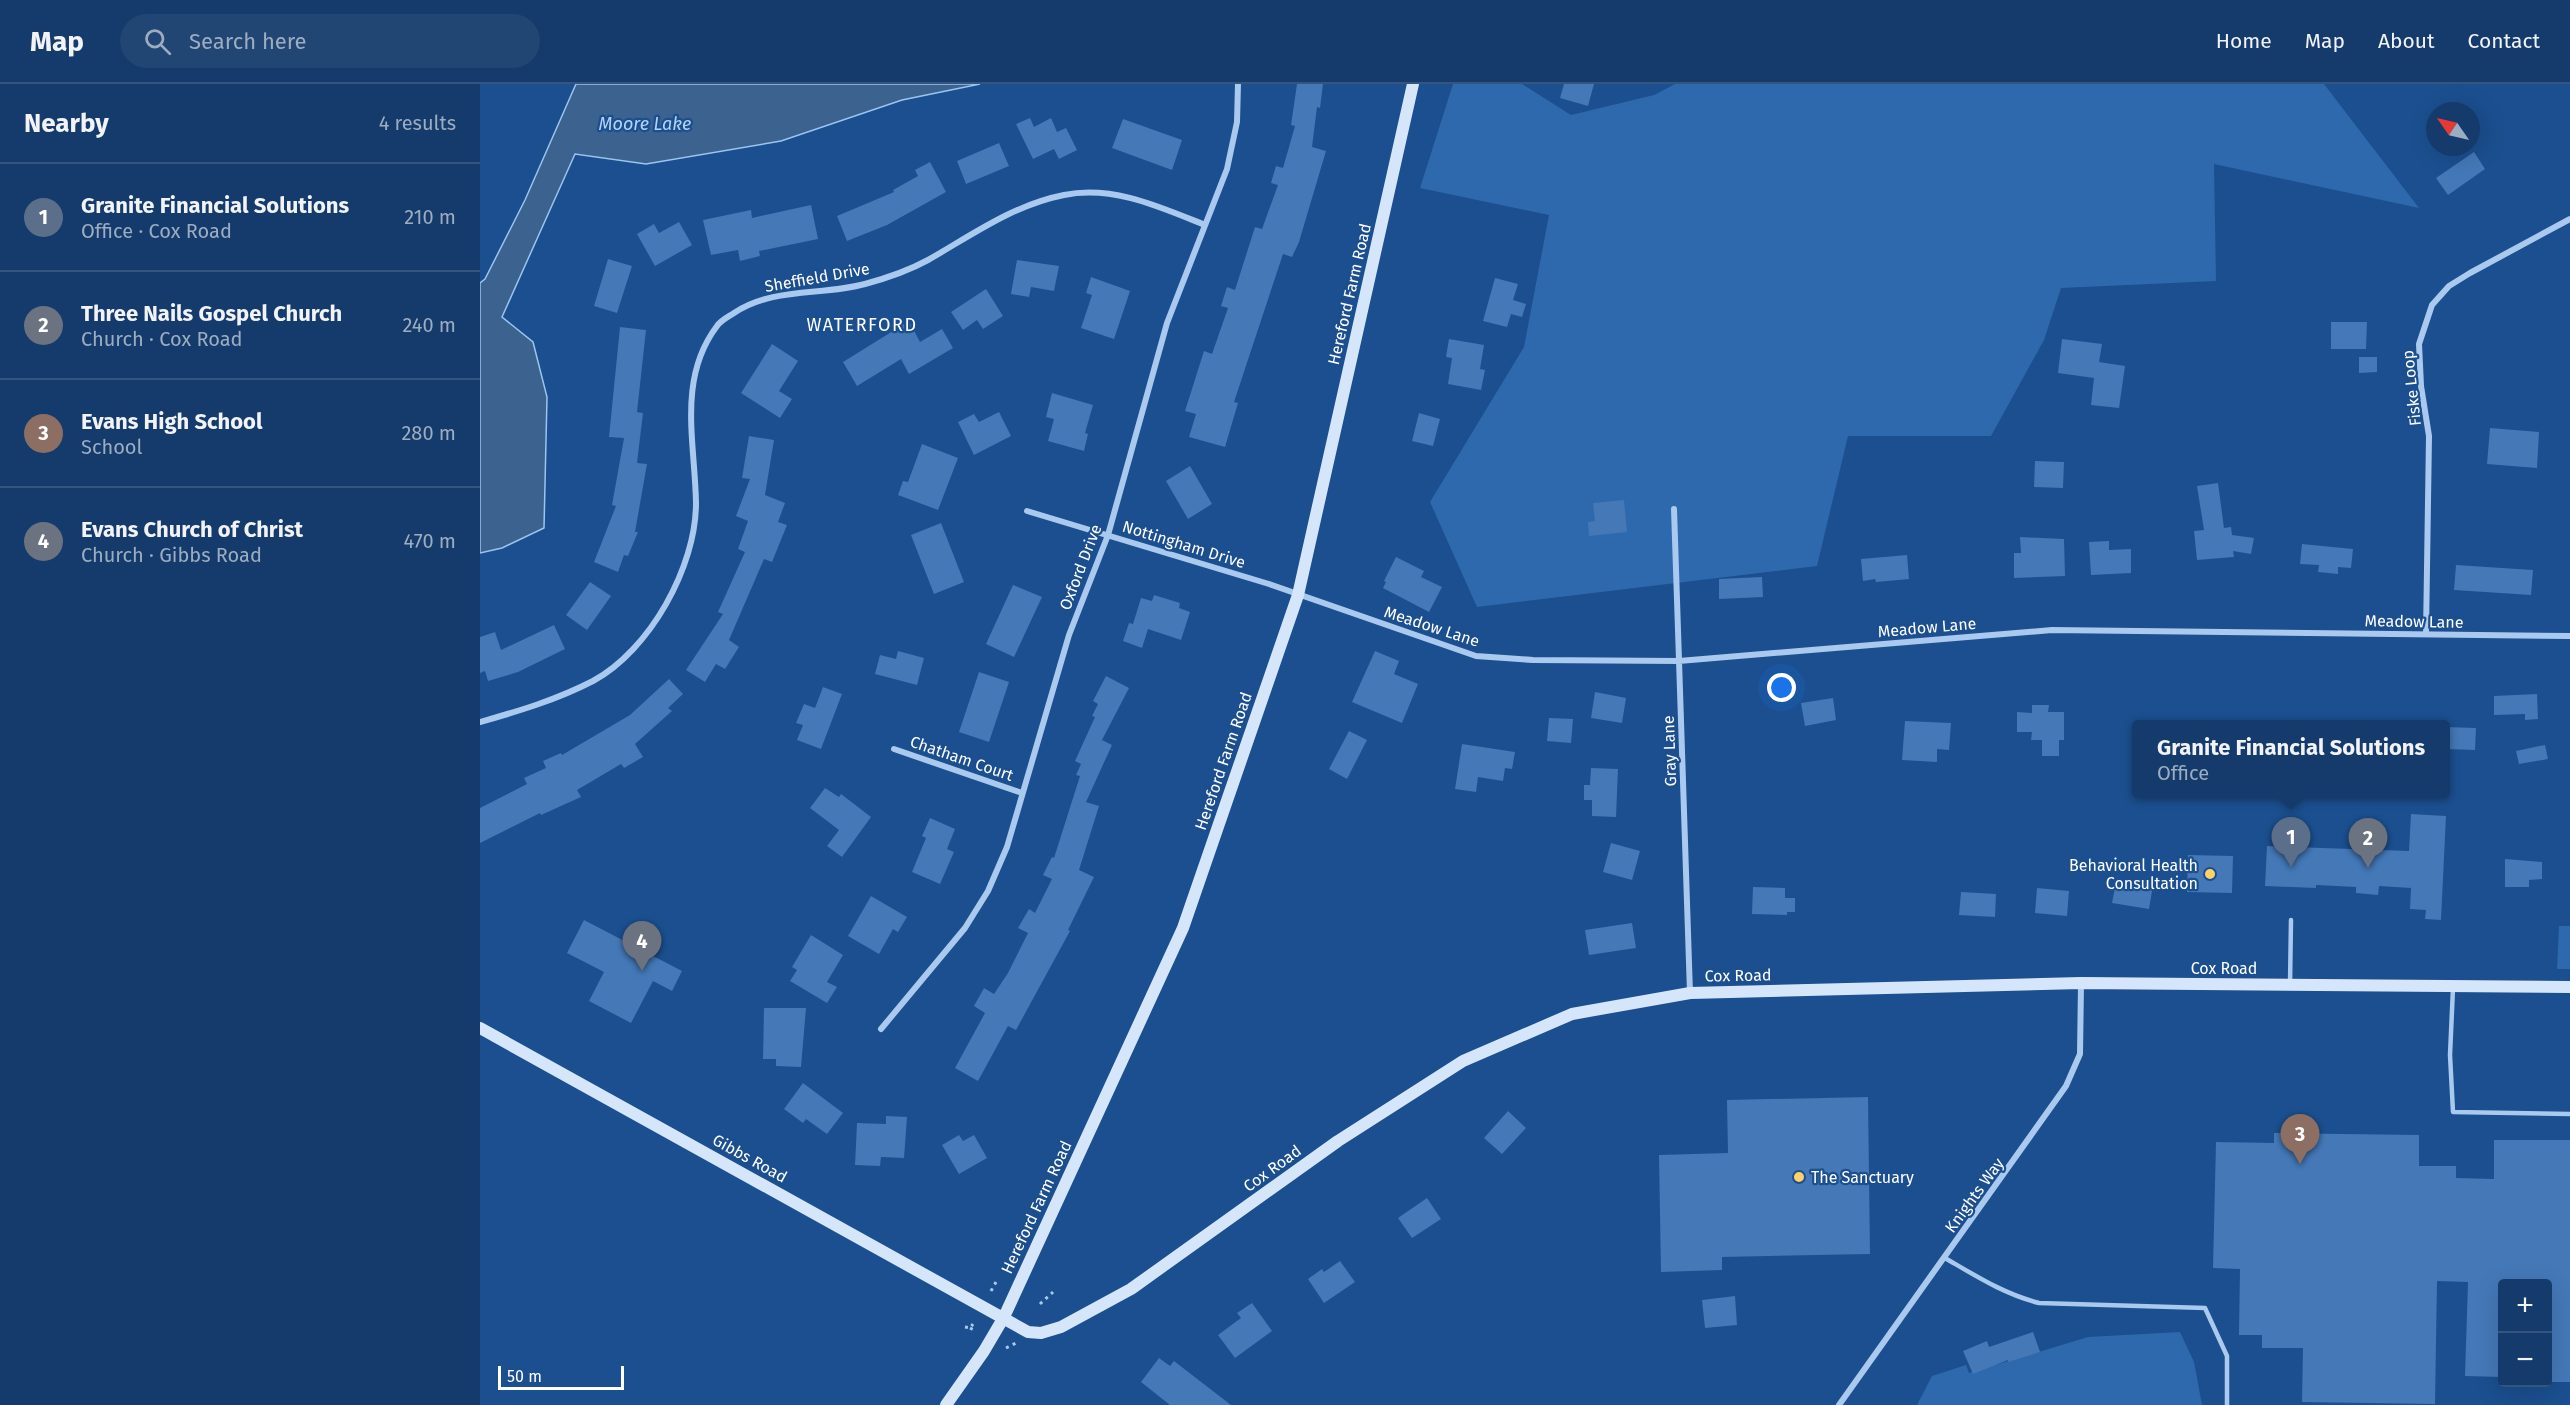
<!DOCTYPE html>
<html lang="en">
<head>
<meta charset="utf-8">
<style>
	body { margin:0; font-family:"Fira Sans",sans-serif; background:#214673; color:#f1f3f6 }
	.controls { position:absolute; right:18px; bottom:18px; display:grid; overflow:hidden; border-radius:6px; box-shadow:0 6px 24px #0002 }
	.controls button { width:54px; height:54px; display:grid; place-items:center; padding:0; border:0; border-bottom:2px solid #33557e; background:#143b6b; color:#f1f3f6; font:30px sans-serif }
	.compass { position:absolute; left:1946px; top:18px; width:54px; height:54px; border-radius:50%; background:#143b6b; box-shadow:0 6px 24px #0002; rotate:304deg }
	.scale { position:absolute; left:18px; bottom:15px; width:126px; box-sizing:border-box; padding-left:6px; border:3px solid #fff; border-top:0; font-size:16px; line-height:21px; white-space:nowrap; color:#fff; -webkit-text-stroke:4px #1b4f8f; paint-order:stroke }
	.you { position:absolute; left:1302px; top:604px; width:21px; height:21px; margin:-15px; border:4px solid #fff; border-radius:50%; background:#1a73e8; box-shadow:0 0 0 9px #1a73e833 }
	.badge { display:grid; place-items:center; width:39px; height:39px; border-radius:50%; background:#95b2f1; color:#fff; font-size:20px; font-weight:700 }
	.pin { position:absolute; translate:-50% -50px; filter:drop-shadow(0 2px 3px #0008) }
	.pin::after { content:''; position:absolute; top:32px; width:21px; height:18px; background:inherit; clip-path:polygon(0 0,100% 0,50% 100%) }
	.popup { position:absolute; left:1652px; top:636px; width:318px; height:78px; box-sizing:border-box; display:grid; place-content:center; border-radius:6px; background:#143b6b; filter:drop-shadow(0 2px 4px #0005); font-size:20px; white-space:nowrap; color:#9dadc1 }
	.popup b { font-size:22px; color:#f1f3f6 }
	.popup::after { content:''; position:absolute; left:50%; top:100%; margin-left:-12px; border:12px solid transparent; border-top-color:#143b6b }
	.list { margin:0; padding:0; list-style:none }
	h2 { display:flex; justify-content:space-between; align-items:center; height:78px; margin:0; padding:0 24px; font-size:26px }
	h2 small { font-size:20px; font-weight:400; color:#9dadc1 }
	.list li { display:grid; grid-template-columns:39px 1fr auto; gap:18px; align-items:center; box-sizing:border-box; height:108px; padding:0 24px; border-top:2px solid #33557e }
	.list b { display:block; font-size:22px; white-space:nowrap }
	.list p { margin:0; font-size:20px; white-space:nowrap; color:#9dadc1 }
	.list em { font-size:20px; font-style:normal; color:#9dadc1 }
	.icon { flex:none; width:33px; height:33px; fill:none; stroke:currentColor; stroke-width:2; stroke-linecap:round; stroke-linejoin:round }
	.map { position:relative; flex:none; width:2090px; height:1321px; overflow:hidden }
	header { display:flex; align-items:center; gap:36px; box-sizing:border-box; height:84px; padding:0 30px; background:#143b6b; border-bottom:2px solid #33557e }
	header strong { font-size:28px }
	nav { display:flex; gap:33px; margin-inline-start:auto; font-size:21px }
	.search { width:420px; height:54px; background:#214673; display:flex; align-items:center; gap:15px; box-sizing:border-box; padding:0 21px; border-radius:33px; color:#9dadc1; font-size:22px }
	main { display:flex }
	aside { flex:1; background:#143b6b }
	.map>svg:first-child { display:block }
	.green { fill:#2e69ad }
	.water { fill:#3c6290; stroke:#9cc4f0; stroke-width:1.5 }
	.building { fill:#4478b7 }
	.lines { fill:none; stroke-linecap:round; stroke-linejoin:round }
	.path { stroke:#a9c9ee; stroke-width:3; stroke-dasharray:3 4.5; stroke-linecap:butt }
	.lane { stroke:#a9c9ee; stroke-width:4.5 }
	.street { stroke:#a9c9ee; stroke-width:6 }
	.secondary { stroke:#d6e6fa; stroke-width:12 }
	.poi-dot { fill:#ffd166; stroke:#1b4f8f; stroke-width:2 }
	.labels { text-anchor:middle; stroke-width:4.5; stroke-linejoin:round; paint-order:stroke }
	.street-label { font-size:16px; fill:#fff; stroke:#1b4f8f }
	.poi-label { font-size:16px; fill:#fff; stroke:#1b4f8f; text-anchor:end }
	.water-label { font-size:18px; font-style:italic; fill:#b5d3f5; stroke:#1b4f8f }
	.neighbourhood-label { font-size:18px; letter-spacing:1.5px; fill:#fff; stroke:#1b4f8f }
</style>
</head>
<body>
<header>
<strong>Map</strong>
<div class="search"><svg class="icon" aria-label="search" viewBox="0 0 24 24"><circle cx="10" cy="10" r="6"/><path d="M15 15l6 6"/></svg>Search here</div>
<nav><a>Home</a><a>Map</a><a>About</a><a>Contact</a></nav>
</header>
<main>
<aside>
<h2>Nearby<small>4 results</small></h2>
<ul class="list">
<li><span class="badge" style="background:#5c6f8a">1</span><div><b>Granite Financial Solutions</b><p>Office · Cox Road</p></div><em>210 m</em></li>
<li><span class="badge" style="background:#6b7280">2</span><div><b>Three Nails Gospel Church</b><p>Church · Cox Road</p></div><em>240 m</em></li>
<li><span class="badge" style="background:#8d6e63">3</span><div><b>Evans High School</b><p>School</p></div><em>280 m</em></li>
<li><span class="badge" style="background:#6b7280">4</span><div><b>Evans Church of Christ</b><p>Church · Gibbs Road</p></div><em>470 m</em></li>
</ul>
</aside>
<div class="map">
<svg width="2090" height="1321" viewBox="0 0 2090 1321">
	<rect width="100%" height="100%" fill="#1b4f8f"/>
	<path class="green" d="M973,0H1042L1091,31L1174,11L1195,0H1844L1939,124L1734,80L1736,197L1581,204L1564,256L1511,352H1368L1337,482L997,523L950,418L1044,263L1069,131L940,104Z
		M2079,842H2090V885H2077Z
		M1700,1248L1714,1278L1722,1321H1437L1452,1292L1486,1281L1489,1289L1608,1253Z"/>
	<path class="water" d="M96,0H500L422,16L301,57L166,80L95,70L22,233L53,258L67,313L64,444L22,464L0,469V199L5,195L45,116Z"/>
	<path class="building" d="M817,0H843L840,24L837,23L832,63L846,67L819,158L812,173L803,170L754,318L758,319L745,363L709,353L716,330L705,327L724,267L732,270L748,224L741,222L747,203L755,206L775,143L782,145L798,101L791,99L796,82L803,84L815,42L811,41Z
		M1084,0H1114L1108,22L1080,14Z
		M550,34L554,43L571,34L577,48L586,44L597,66L579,75L574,65L553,75L536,40Z
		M643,35L702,56L692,86L632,64Z
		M519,59L529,82L486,100L477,77Z
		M1994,68L2005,85L1968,111L1956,94Z
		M450,78L466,108L407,141L367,157L357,132L414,108L413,106L438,92L435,86Z
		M331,121L338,155L279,167L280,172L260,177L258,166L231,171L223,136L271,126L272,134Z
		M199,138L212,161L175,182L157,150L174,140L179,149Z
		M128,175L152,182L137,229L114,222Z
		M537,176L579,182L574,207L551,203L549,213L531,210Z
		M611,193L650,207L634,255L601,244L612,211L606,209Z
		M1015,194L1038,200L1033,216L1046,220L1042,233L1031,230L1027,243L1003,237Z
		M506,205L523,232L503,245L497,236L483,246L471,228Z
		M429,237L440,258L462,245L473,264L429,290L421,275L377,302L363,278Z
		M1851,238H1887L1886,265H1851Z
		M140,243L166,246L157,328L163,329L157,379L167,380L155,448H158L148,472L144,471L138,488L114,478L136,422L132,421L144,354L129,353Z
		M969,255L1004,261L1000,285L1005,286L1001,306L968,300L972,274L966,273Z
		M1582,255L1622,260L1619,278L1645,282L1639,324L1611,321L1614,294L1578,289Z
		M292,260L318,277L299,307L312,315L300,334L261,309Z
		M1879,273H1897V288L1879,289Z
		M572,309L613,321L605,349L608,350L604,367L568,357L574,335L566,333Z
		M519,328L531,352L494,371L478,338L494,330L499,338Z
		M939,329L960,335L953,362L932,357Z
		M2010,344L2059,348L2057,384L2007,380Z
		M269,352L294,356L285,411L305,419L298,438L307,441L292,478L284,475L249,556L259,563L245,585L236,580L225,598L206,586L243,530L238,528L265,468L258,465L268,437L256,432L270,395L262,394Z
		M442,360L478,374L458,426L418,411L423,397L428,398Z
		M1555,377L1584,378L1583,404L1554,403Z
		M710,382L732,420L708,435L686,397Z
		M1738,399L1744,444L1751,443L1752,451L1774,454L1771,470L1753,467L1754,473L1717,476L1714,447L1724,446L1717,402Z
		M1144,416L1147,448L1109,452L1108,438L1115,437L1113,419Z
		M461,439L484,498L454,510L431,451Z
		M1540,453L1584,455L1585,492L1534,494V469H1541Z
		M1629,457V466L1651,465V489L1611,491L1609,458Z
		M1822,460L1873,465L1871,484L1858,483V490L1838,488L1839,481L1820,480Z
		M1427,471L1429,495L1396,498L1395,495L1383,497L1381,475Z
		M916,473L944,487L941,493L962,503L949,528L903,504L906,498L904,497Z
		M1976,481L2053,486L2051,511L1974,506Z
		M1282,493L1283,513L1239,515V495Z
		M110,498L131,512L107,546L86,531Z
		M533,501L562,513L534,573L506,560Z
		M674,511L700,519L699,524L710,528L701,556L668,545L662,564L643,557L649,539L653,540L661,514L672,517Z
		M74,541L85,565L38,588L8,597L5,587L0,589V553L15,548L21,566Z
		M418,567L444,574L437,601L395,590L400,571L416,575Z
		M895,567L919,577L914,590L938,600L922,639L872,618Z
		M499,588L529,598L509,658L479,648Z
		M626,592L649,604L622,656L632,661L606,718L619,722L599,786L614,793L588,846L590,847L536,946L528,942L498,997L475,984L505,929L494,922L504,904L514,910L528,889L548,849L538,844L549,825L555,829L572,795L563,791L572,773L574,774L600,692L596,691L601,680L595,677L615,633L612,632L618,620L613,617Z
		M189,595L203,610L188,624L192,627L155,660L163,673L144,684L141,680L97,706L101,713L61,731L60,729L0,759V724L47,700L44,694L66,684L63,677L81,669L82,671L150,631Z
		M343,603L362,610L341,665L317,656L323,641L316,639L324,620L335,624Z
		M1115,608L1146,614L1142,639L1111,634Z
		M2057,610L2058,635L2045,636V630L2014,631V612Z
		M1353,614L1356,636L1325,642L1321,619Z
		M1552,621H1569L1568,628H1584V656H1579V672H1562V656H1551L1552,648H1537V628L1552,629Z
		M1069,634L1093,635L1091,659L1067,657Z
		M1425,637L1471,639L1469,666L1457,665V678L1422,676Z
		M1965,643L1996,644L1995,666L1965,665Z
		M869,647L887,656L867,695L849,685Z
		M982,660L1035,668L1032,685L1025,684L1023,697L998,693L996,708L975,705Z
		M2065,661L2068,675L2039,680L2036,667Z
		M1111,684L1138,685L1136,733L1112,732V716H1104V701H1110Z
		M345,704L359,713L361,710L391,733L362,773L347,762L359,746L330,724Z
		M1931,730L1966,732L1961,836L1945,835L1946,826L1930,825L1931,804L1899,802L1898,811L1876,809V803L1836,801V804L1785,802L1787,762L1929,767Z
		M450,734L475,745L467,765L474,768L460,800L432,788L446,754L442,752Z
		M1131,759L1160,767L1152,796L1123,788Z
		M1708,771L1753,772L1752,809L1707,808Z
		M2025,775L2062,778V795L2049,796V803H2025Z
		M1637,794L1673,801L1669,825L1632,819Z
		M1273,803L1305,804V814H1315V828H1307V831L1272,830Z
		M1557,804L1589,807L1587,832L1555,829Z
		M1481,808L1516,810L1515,833L1479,831Z
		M391,812L427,833L418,848L413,845L399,870L368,852Z
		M104,836L202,887L192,907L173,897L151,939L109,917L124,888L87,869Z
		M1152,839L1156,864L1109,871L1105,846Z
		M331,851L363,871L347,898L357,903L347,919L310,897L317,886L312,883Z
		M284,924H326L321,983L296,982V975H283Z
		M323,999L363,1029L347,1050L326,1035L323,1039L304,1025Z
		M1388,1013L1390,1170L1242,1173V1186L1181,1188L1179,1071L1248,1069L1247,1016Z
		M1028,1027L1046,1044L1022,1070L1004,1054Z
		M406,1032L427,1033L424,1074L401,1073L400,1082L375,1081L377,1039L406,1040Z
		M1794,1049L1939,1051V1082H1976V1094L2014,1095V1056H2090V1298H2067V1200H2022V1293L1985,1292L1988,1198L1957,1197L1955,1320L1822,1318L1823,1264H1782V1251H1759L1760,1185L1733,1184L1736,1058L1794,1059Z
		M479,1051L483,1057L494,1051L507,1074L479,1090L462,1061Z
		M947,1114L961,1135L932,1154L918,1134Z
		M860,1177L875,1198L844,1219L828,1195L842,1185L844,1188Z
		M1255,1212L1257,1241L1225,1244L1222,1216Z
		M772,1219L792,1247L755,1274L738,1251L761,1234L757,1229Z
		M1553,1248L1560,1268L1528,1278V1276L1493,1290L1483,1267L1507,1257L1509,1263Z
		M679,1274L690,1282L694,1277L751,1321H690L661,1298Z"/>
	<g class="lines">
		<path class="path" d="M511,1207L516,1198
			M560,1220L573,1208
			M485,1243L490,1244L493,1240
			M490,1244L496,1247
			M526,1264L538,1258"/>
		<path class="lane" d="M1810,901L1811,836
			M1973,904L1970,971L1973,1028L2090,1030
			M1465,1174C1496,1192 1524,1210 1559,1219L1725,1224L1747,1272V1321"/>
		<path class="street" d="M1194,425L1210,909
			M547,427L789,500L996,572L1053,576L1199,577L1572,546L2090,552
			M1946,550L1949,352L1941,302L1939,260L1952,221L1969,202L1990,189L2090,135
			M0,638C39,627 76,616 113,597C170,566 216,483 216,419C215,358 197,295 237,242C241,236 248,233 254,229C293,203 341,212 385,200C407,194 428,187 448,176C492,151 533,121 584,111C633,101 680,123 725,141
			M414,665L542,709
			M401,945L485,844L508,807L527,763L589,551L628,451L687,239L747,85L757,38L758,0
			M1359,1321L1586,1002L1600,970L1601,900"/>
		<path class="secondary" d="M0,944L548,1248L561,1249L581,1243L651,1205L858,1057L983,977L1092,930L1210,909L1601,899L2090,903
			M466,1321L504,1267L524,1233L703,844L818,511L933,0"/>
	</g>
	<g class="poi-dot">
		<circle cx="1730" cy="790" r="6"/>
		<circle cx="1319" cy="1093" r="6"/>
	</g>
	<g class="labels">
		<g class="street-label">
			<text transform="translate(337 193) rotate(-10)" y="6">Sheffield Drive</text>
			<text transform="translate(869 210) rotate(-77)" y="6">Hereford Farm Road</text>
			<text transform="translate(1931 304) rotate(-96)" y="6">Fiske Loop</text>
			<text transform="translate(704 460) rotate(17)" y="6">Nottingham Drive</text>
			<text transform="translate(600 483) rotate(-69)" y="6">Oxford Drive</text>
			<text transform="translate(1934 537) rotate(1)" y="6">Meadow Lane</text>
			<text transform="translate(952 542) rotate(18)" y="6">Meadow Lane</text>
			<text transform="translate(1447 543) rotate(-5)" y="6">Meadow Lane</text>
			<text transform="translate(1189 667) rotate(-92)" y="6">Gray Lane</text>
			<text transform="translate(482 674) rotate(19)" y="6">Chatham Court</text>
			<text transform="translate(743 677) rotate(-71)" y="6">Hereford Farm Road</text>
			<text x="1744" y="890">Cox Road</text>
			<text transform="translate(1258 891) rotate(-1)" y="6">Cox Road</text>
			<text transform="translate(270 1074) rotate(29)" y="6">Gibbs Road</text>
			<text transform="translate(792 1084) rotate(-36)" y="6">Cox Road</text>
			<text transform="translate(1494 1111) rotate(-54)" y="6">Knights Way</text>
			<text transform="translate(556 1123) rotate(-65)" y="6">Hereford Farm Road</text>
		</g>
		<g class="poi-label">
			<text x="1718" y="787">Behavioral Health<tspan x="1718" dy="18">Consultation</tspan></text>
			<text x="1331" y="1099" text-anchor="start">The Sanctuary</text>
		</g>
		<g class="water-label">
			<text x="165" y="46">Moore Lake</text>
		</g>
		<g class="neighbourhood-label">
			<text x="382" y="247">WATERFORD</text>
		</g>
	</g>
</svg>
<div class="controls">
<button>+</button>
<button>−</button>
</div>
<svg class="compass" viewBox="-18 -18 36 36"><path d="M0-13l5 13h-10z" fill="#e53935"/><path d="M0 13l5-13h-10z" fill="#9dadc1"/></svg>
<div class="scale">50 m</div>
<div class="you"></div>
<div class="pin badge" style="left:1811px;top:783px;background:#5c6f8a">1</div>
<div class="popup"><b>Granite Financial Solutions</b>Office</div>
<div class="pin badge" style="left:1888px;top:784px;background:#6b7280">2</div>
<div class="pin badge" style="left:1820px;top:1080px;background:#8d6e63">3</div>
<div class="pin badge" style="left:162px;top:887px;background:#6b7280">4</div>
</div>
</main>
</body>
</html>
